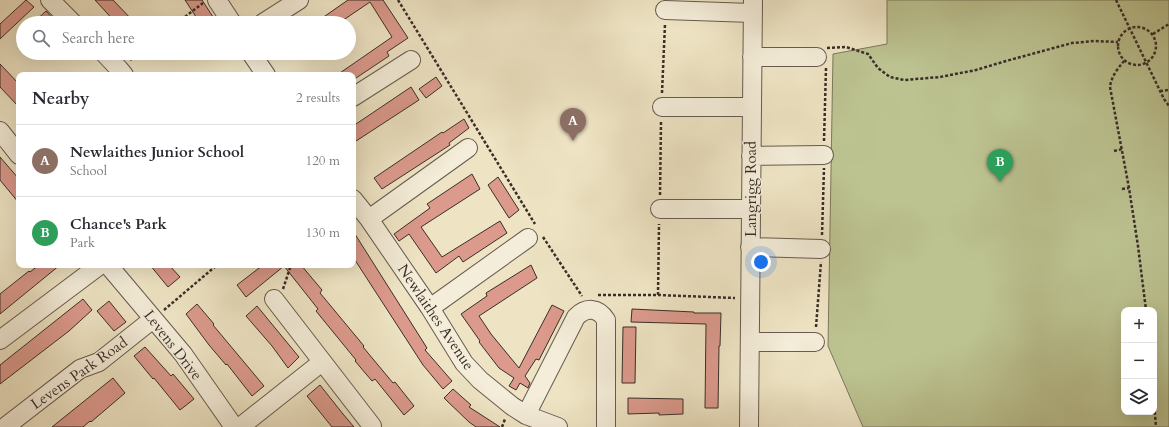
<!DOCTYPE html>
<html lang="en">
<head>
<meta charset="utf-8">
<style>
	body { margin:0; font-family:Cardo,serif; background:#f7f7f7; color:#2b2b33 }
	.controls { position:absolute; right:12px; bottom:12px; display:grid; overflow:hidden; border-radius:8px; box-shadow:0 4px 16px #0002 }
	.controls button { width:36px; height:36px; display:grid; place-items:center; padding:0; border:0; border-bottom:1px solid #e1e1e2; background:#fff; color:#2b2b33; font:20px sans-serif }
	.you { position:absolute; left:761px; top:262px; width:14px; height:14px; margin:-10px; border:3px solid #fff; border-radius:50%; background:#1a73e8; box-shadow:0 0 0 6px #1a73e833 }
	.badge { display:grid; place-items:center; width:26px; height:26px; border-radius:50%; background:#1a73e8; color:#fff; font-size:13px; font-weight:700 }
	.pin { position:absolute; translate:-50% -33px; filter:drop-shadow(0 1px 2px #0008) }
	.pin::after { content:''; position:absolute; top:21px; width:14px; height:12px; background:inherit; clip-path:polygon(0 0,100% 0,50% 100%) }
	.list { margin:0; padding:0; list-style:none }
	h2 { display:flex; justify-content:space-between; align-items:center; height:52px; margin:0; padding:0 16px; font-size:17px }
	h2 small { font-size:13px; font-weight:400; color:#7c7c81 }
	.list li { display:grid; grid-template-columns:26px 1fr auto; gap:12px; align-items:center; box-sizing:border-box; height:72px; padding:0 16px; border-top:1px solid #e1e1e2 }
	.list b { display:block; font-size:15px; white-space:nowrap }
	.list p { margin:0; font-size:13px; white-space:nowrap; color:#7c7c81 }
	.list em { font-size:13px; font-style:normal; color:#7c7c81 }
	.icon { flex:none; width:22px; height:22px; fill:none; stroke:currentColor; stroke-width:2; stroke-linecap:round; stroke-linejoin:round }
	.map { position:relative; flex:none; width:1169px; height:427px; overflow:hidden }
	.search { position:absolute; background:#fff; box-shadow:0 4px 16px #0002; left:16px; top:16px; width:340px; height:44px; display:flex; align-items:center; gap:10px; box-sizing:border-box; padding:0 14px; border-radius:22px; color:#7c7c81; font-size:15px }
	.panel { position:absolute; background:#fff; box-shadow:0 4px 16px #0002; left:16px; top:72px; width:340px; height:196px; border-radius:8px }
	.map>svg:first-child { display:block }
	.green { fill:#bcc391; stroke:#7b785d; fill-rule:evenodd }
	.building { fill:#dc9a8d; stroke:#3a2d29 }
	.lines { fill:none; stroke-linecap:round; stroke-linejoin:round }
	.minor-casing { stroke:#675b50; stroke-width:20 }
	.path { stroke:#3a2d29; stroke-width:2.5; stroke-dasharray:3 2; stroke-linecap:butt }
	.minor { stroke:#f4edd9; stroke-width:18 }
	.labels { text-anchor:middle; stroke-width:3; stroke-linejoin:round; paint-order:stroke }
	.street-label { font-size:15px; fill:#3a2d29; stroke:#f4edd9 }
</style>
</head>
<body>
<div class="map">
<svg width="1169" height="427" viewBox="0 0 1169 427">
	<rect width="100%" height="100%" fill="#eee4c4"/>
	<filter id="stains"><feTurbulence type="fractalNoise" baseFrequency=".005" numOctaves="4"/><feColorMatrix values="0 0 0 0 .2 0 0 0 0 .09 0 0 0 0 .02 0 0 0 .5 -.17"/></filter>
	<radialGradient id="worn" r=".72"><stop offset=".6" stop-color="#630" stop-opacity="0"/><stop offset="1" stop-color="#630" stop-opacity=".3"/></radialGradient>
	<path class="green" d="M887,0H1169V427H863L828,346L833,54L887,44ZM1124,310H1154V412H1124Z"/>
	<path class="building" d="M26,0L34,7L0,39V24Z
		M95,0H113L135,23H116Z
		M185,0H202L217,23H200Z
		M348,0H383L408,38L387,52L389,56L353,80V75H337L392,37L370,2L339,23H315Z
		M46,11L57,23H33Z
		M0,64L19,84V107L0,87Z
		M436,77L442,86L426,98L419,89Z
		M411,87L419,100L353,143V126Z
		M464,119L469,128L449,143L450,145L382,189L374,178L442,132L443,133Z
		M0,157L19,179V203L0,180Z
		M472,174L480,189L421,227L442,257L500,221L507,233L463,262L459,256L436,273L409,234L399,241L394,234L430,208L427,204Z
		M498,177L519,210L509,218L488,185Z
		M353,231L427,348L425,350L452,381L443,389L423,365L353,257Z
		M39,265H60L0,314V294L29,271L30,272Z
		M150,265H169L180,277L168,287Z
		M263,265H301L322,290L320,293L364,346L363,347L393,383L395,382L414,406L404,415L375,379L372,381L355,361L356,360L316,311L318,309L284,266L246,297L237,285Z
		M531,265L537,278L479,316L491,334L519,368L552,305L564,311L539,360L536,359L525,376L530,383L528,388L520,383L516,390L509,386L514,378L499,368L479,342L480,341L461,314L487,296L486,293Z
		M83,299L92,310L69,331L0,384V365Z
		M109,301L126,322L114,331L97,311Z
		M197,304L214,324L213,325L264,386L252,396L227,364L226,365L209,345L186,314Z
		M257,306L299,357L288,368L272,346L246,316Z
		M632,309L694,312V313H721L720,346H719L718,408H705L706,324L631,322Z
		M623,327H636L635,383H622Z
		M145,347L171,376L173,374L194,399L180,410L154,378L153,379L134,356Z
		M113,378L125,393L91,422L90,421L83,427H52Z
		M320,385L343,414L354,427H332L307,396Z
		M453,389L471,405L469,407L500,427H476L469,422L444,398Z
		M628,398L683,399V414L659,415V413L628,414Z"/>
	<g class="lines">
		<defs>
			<path id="minor" d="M50,0L73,23
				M217,0L232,23
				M665,10L752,13
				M263,23L299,0
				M104,53L119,69L124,75
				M251,53L266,75
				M752,57H817
				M353,97L411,60
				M662,107H751
				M0,131L19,155
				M751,156L824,155
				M353,199L369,219L430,308L464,363L480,380L512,406L526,415L558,427
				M660,209H750
				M369,219L468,148
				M750,247L821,249
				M108,265L183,354L234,427
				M274,299L372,426
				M430,308L528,238
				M0,340L100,265
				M750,342H815
				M526,415L576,317C586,307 598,307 606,320V427
				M5,427L80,369L99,362L153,319
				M240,427L322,362
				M749,427L753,0"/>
		</defs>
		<use href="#minor" class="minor-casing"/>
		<path class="path" d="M398,0L535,224
			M1116,0L1164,99L1169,106
			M177,23L203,3
			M1118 46a19 19 0 1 1 38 0a19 19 0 1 1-38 0Z
			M1153,34L1169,24
			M827,48L846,47L868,54L878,68L890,77L904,80L940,77L976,70L1006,61L1072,43L1094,41L1118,42
			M130,60L139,53
			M1124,61C1118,68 1111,77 1110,87L1129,188L1138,246L1146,310
			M1160,91L1169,90
			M662,93L665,24
			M824,141L826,68
			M1114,151L1122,149
			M1122,189L1129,188
			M660,195L661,122
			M822,235L824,168
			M543,237L582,296
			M283,289L291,265
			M598,295H658L735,298
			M658,295L659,224
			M164,310L217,265
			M816,327L821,262
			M1154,402L1156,427
			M502,427L505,419"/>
		<use href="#minor" class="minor"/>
	</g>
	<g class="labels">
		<g class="street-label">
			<text transform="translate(751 189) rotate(-90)" y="5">Langrigg Road</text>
			<text transform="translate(436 317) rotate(56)" y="5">Newlaithes Avenue</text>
			<text transform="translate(173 345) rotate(52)" y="5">Levens Drive</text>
			<text transform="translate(79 373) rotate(-35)" y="5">Levens Park Road</text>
		</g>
	</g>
	<rect width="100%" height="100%" filter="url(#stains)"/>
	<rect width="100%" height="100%" fill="url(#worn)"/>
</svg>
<div class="controls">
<button>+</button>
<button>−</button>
<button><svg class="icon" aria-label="layers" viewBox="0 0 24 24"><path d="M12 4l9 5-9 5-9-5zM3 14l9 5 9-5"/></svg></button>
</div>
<div class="you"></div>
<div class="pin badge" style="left:573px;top:141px;background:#8d6e63">A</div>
<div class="pin badge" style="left:1000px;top:182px;background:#2e9e5b">B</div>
<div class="search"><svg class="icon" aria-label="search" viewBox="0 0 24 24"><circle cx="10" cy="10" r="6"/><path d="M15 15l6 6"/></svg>Search here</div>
<section class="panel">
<h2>Nearby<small>2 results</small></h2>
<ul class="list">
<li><span class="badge" style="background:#8d6e63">A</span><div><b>Newlaithes Junior School</b><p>School</p></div><em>120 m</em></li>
<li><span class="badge" style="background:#2e9e5b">B</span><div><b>Chance's Park</b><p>Park</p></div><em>130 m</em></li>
</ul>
</section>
</div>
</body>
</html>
